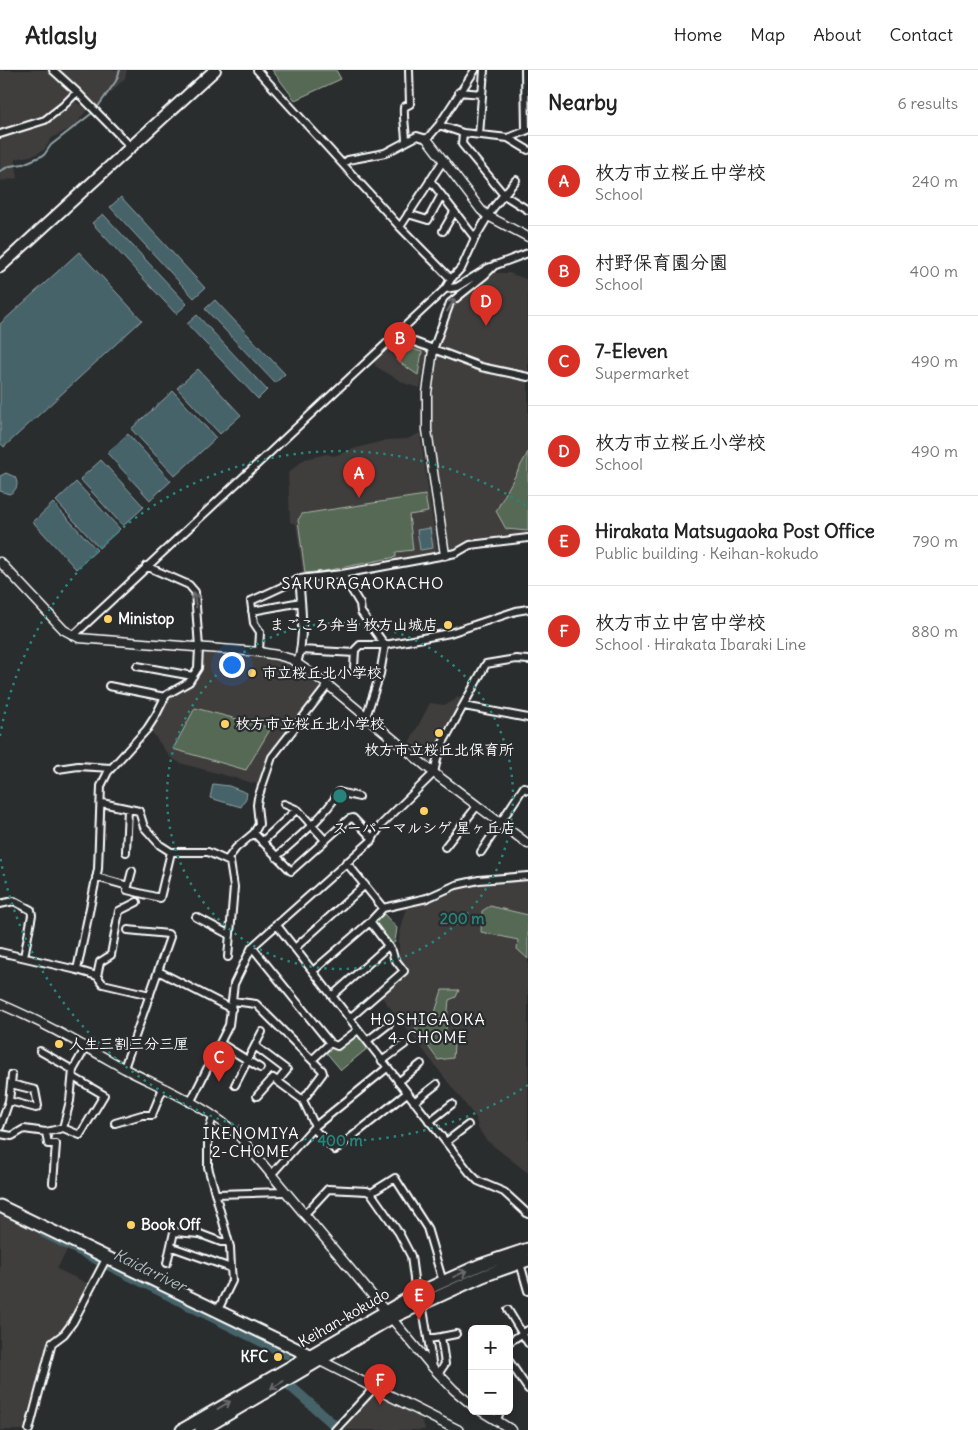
<!DOCTYPE html>
<html lang="en">
<head>
<meta charset="utf-8">
<style>
	body { margin:0; font-family:Delius,"Klee One",sans-serif; background:#f2f2f2; color:#222 }
	.controls { position:absolute; right:15px; bottom:15px; display:grid; overflow:hidden; border-radius:8px; box-shadow:0 2px 8px #0003 }
	.controls button { width:45px; height:45px; display:grid; place-items:center; padding:0; border:0; border-bottom:1px solid #e0e0e0; background:#fff; color:#222; font:25px sans-serif }
	.you { position:absolute; left:231px; top:594px; width:18px; height:18px; margin:-12px; border:4px solid #fff; border-radius:50%; background:#1a73e8; box-shadow:0 0 0 8px #1a73e833 }
	.badge { display:grid; place-items:center; width:32px; height:32px; border-radius:50%; background:#d93025; color:#fff; font-size:16px; font-weight:700 }
	.pin { position:absolute; translate:-50% -41px; filter:drop-shadow(0 1px 2px #0008) }
	.pin::after { content:''; position:absolute; top:26px; width:18px; height:15px; background:inherit; clip-path:polygon(0 0,100% 0,50% 100%) }
	.list { margin:0; padding:0; list-style:none }
	h2 { display:flex; justify-content:space-between; align-items:center; height:65px; margin:0; padding:0 20px; font-size:21px }
	h2 small { font-size:16px; font-weight:400; color:#767676 }
	.list li { display:grid; grid-template-columns:32px 1fr auto; gap:15px; align-items:center; box-sizing:border-box; height:90px; padding:0 20px; border-top:1px solid #e0e0e0 }
	.list b { display:block; font-size:19px; white-space:nowrap }
	.list p { margin:0; font-size:16px; white-space:nowrap; color:#767676 }
	.list em { font-size:16px; font-style:normal; color:#767676 }
	.map { position:relative; flex:none; width:528px; height:1360px; overflow:hidden }
	header { display:flex; align-items:center; gap:30px; box-sizing:border-box; height:70px; padding:0 25px; background:#fff; border-bottom:1px solid #e0e0e0 }
	header strong { font-size:24px }
	nav { display:flex; gap:28px; margin-inline-start:auto; font-size:18px }
	main { display:flex }
	aside { flex:1; background:#fff }
	.map>svg:first-child { display:block }
	.built { fill:#403c3c }
	.green { fill:#546954; stroke:#aab4aa }
	.water { fill:#46636a; stroke:#90a1a6 }
	.lines { fill:none; stroke-linecap:round; stroke-linejoin:round }
	.stream { stroke:#90a1a6; stroke-width:2 }
	.river { stroke:#46636a; stroke-width:10 }
	.minor-casing { stroke:#fff; stroke-width:10 }
	.tertiary-casing { stroke:#fff; stroke-width:11 }
	.secondary-casing { stroke:#fff; stroke-width:12 }
	.primary-casing { stroke:#fff; stroke-width:14 }
	.trunk-casing { stroke:#fff; stroke-width:15 }
	.minor { stroke:#2a2d2e; stroke-width:6 }
	.tertiary { stroke:#2a2d2e; stroke-width:8 }
	.secondary { stroke:#2a2d2e; stroke-width:9 }
	.primary { stroke:#2a2d2e; stroke-width:10 }
	.trunk { stroke:#2a2d2e; stroke-width:11 }
	.oneway { stroke:#6a6c6d }
	.ring { fill:none; stroke:#27847c; stroke-width:2.5; stroke-dasharray:2.5 5 }
	.poi-dot { fill:#ffd166; stroke:#2a2d2e; stroke-width:2 }
	.labels { text-anchor:middle; stroke-width:4.5; stroke-linejoin:round; paint-order:stroke }
	.poi-label { font-size:15px; font-weight:bold; fill:#fff; stroke:#2a2d2e; text-anchor:start }
	.street-label { font-size:15px; fill:#fff; stroke:#2a2d2e }
	.neighbourhood-label { font-size:16px; letter-spacing:1px; fill:#fff; stroke:#2a2d2e }
	.water-label { font-size:16px; font-style:italic; fill:#acb9bc; stroke:#2a2d2e }
	.centre { fill:#27847c; stroke:#2a2d2e; stroke-width:2.5 }
	.ring-label { font-size:15px; text-anchor:middle; font-weight:bold; fill:#27847c; stroke:#2a2d2e; stroke-width:4.5; stroke-linejoin:round; paint-order:stroke }
</style>
</head>
<body>
<header>
<strong>Atlasly</strong>
<nav><a>Home</a><a>Map</a><a>About</a><a>Contact</a></nav>
</header>
<main>
<div class="map">
<svg width="528" height="1360" viewBox="0 0 528 1360">
	<rect width="100%" height="100%" fill="#2a2d2e"/>
	<filter id="ink" filterUnits="userSpaceOnUse"><feTurbulence type="fractalNoise" baseFrequency=".02" numOctaves="2"/><feDisplacementMap in="SourceGraphic" scale="10" xChannelSelector="R" yChannelSelector="G"/><feConvolveMatrix kernelMatrix="1 2 1 2 8 2 1 2 1" color-interpolation-filters="sRGB"/></filter>
	<g filter="url(#ink)">
		<path class="built" d="M0,0H49L65,15L76,32L87,40L71,61L69,59L52,68L44,80L34,85L15,89L18,108L0,111Z
			M60,0H127L125,8L97,36Z
			M492,203H509L528,210V303L483,293L439,278L437,276L452,236Z
			M396,270L428,280L420,318L406,314L375,296V290Z
			M438,285L480,300L511,305L528,310V465L470,473L456,480H449L432,357L431,324L436,287Z
			M420,363L437,480L434,484L330,503L303,505L296,454L290,452L288,403L305,389L327,384L334,386L353,379L387,370L407,369Z
			M203,582L273,588L283,591L322,618L270,686L262,709L257,714L180,693L170,687L151,661L168,631L174,623L187,616L202,598Z
			M457,627L464,630L429,692L408,675L430,633L444,635L454,631Z
			M528,808V1103L486,1070L478,1058L476,1048L381,926L408,903L399,889V867L407,836L429,830L456,817L476,812Z
			M0,1144L68,1178L57,1199L89,1214L60,1264L47,1274L38,1318L30,1334L24,1360H0Z
			M374,1324L419,1346L425,1358L424,1360H343Z"/>
		<path class="green" d="M272,0H336L341,9L295,30Z
			M404,276L422,282L418,305L396,290Z
			M528,382V461L506,459L496,441Z
			M425,425L428,442L409,445L413,480L396,482V487L325,501L305,503L298,450L302,444Z
			M195,638L271,658L246,700L173,679Z
			M490,836L528,845V889L517,879L518,870L481,862L482,841Z
			M384,844L397,858L395,872L392,874L376,857L375,851Z
			M442,920H459L456,927L449,930L445,970L454,975L453,988L438,990L415,958L421,947L433,949Z
			M357,965L361,966L369,977L341,1000L325,981L330,976H333L338,981Z"/>
		<path class="water" d="M121,127L205,218L194,228L110,137Z
			M103,144L187,234L176,244L92,153Z
			M79,182L142,250L4,377L0,373V254Z
			M215,230L285,304L275,313L205,239Z
			M197,245L267,320L258,329L187,254Z
			M198,299L241,345L220,364L177,318Z
			M173,321L216,368L175,406L131,359Z
			M128,364L171,411L150,430L107,383Z
			M101,390L144,437L123,456L80,409Z
			M6,403L15,407C19,414 17,421 9,424L0,421V406Z
			M76,412L120,459L99,478L56,431Z
			M53,433L97,480L76,499L33,452Z
			M430,458L433,478L420,480L417,460Z
			M213,714L229,716L247,723L246,728L241,737L210,728Z"/>
		<g class="lines">
			<path class="stream" d="M97,38L116,11L120,0
				M0,101L10,96L23,94L44,85L51,75L91,44"/>
			<path class="river" d="M44,1163L286,1284
				M289,1315L340,1360"/>
			<defs>
				<path id="minor" d="M53,0L77,22L130,76
					M257,0L400,157L451,209
					M525,0L526,60
					M459,22L482,24
					M439,55L463,63L508,68L528,80
					M463,63L462,74L504,125L528,140
					M0,64L45,50L63,36L77,22
					M479,65L484,0
					M508,68L528,60
					M406,72C406,60 403,50 404,37L410,34L409,0
					M343,94L348,90L385,83L417,66L427,69L439,55L475,0
					M430,110L475,168
					M408,144L428,150L441,126
					M400,157L443,91
					M443,161L454,142
					M445,219L457,217L488,198L528,183
					M396,265L481,297L528,307
					M433,280L450,233L485,205L495,195
					M342,504L360,534L361,542L385,575
					M252,541L301,532
					M73,566L445,219L451,209L462,197L475,168L493,138L516,110
					M301,580L355,583
					M259,582L260,562L254,553L251,531L299,509L342,504L440,486L456,483L470,475L528,468
					M297,594C305,567 302,537 299,509
					M137,596L193,606
					M354,598L355,580L360,575H385
					M109,616L165,627
					M464,636L528,648
					M366,647L380,604L385,575L450,563L516,541L528,539
					M58,699L78,696L111,698
					M102,733L139,741L144,757L160,775L171,782H208L230,792L234,817L228,887
					M284,734L298,740L325,770
					M254,763L291,801L349,749L353,748L373,769
					M262,772L296,740
					M445,777L477,736
					M126,782L128,739
					M481,782L524,717L528,720
					M276,787C299,767 323,748 339,722L359,727
					M227,790L236,778L254,763L259,754L257,735L258,728L272,687L328,615
					M132,801L127,820L160,828L171,782
					M96,807L128,816
					M0,834L14,831L31,840L32,845L24,887
					M383,838L427,828L456,815L479,810L528,806
					M196,847L230,865
					M276,854L470,1103L478,1111L504,1122L528,1144
					M252,877L330,973L337,976L358,960
					M295,878L365,815
					M0,882L77,900L97,906L103,914L150,925
					M77,900L98,799L101,716L108,702L147,659L156,645L166,625L189,612L198,598L199,578L195,522L189,515L146,496
					M158,901L232,939
					M313,901L370,852L383,838L346,792
					M97,906L100,892L111,885L119,841L137,832
					M332,926L388,876
					M233,931L256,934L322,1000L323,1003L303,1030L315,1056
					M350,948L404,901L394,888L392,881L370,852
					M367,971L389,954
					M220,973L260,998
					M255,976L287,1000L278,1011
					M40,981L73,1000
					M312,990L330,973
					M382,991L405,974
					M124,998L170,867L168,864L128,860
					M73,1007L104,1025L80,1065L63,1058L70,1031L73,1000L86,977
					M398,1012L421,994
					M235,1015L262,962
					M257,1026L273,1008L303,1030
					M9,1031L36,1038L38,1036L35,1020L11,1014
					M414,1032L437,1014
					M190,1033L229,955L234,914L252,877L371,771L381,755L434,703L439,680L486,594L516,589L528,590
					M213,1046L208,1064V1097L230,1177L231,1198L232,1211L217,1242
					M429,1052L452,1034
					M115,1053L142,1045H152L163,1018
					M0,1057L9,1031L12,1005
					M313,1058L335,1080L407,1023
					M46,1062L48,1074H56L53,1113
					M0,1064L12,1066L24,1059L46,1062L63,1058
					M446,1072L468,1055
					M271,1105L313,1058L387,998
					M371,1123L395,1108L427,1158L443,1212
					M216,1124L285,1122
					M304,1145L328,1119L367,1121L371,1123L399,1163L411,1186L416,1224
					M172,1177L231,1198
					M167,1193L174,1162L200,1164L221,1172H228
					M520,1193L528,1221
					M422,1233L433,1298
					M508,1240L528,1273
					M441,1267L456,1264
					M428,1269L441,1267L445,1294L438,1304
					M509,1272L528,1260
					M509,1291L528,1319
					M497,1351L500,1341
					M29,1360L52,1273L64,1264L73,1252L106,1189
					M335,1360L374,1318"/>
				<path id="tertiary" d="M427,69L481,140L488,146L528,167
					M433,280L427,323V360L445,485
					M0,492L64,560L79,568L259,582L277,585L291,589L328,615L434,703L528,774
					M0,934C43,952 84,976 125,999C164,1019 208,1036 240,1067L433,1298L454,1320L472,1335
					M481,1341L512,1360"/>
				<path id="secondary" d="M319,1290L458,1360"/>
				<path id="primary" d="M0,197L215,0"/>
				<path id="trunk" d="M0,1136L313,1287
					M182,1360L416,1224L480,1195L528,1179
					M201,1360L391,1248L483,1206L528,1190"/>
			</defs>
			<use href="#minor" class="minor-casing"/>
			<use href="#tertiary" class="tertiary-casing"/>
			<use href="#secondary" class="secondary-casing"/>
			<use href="#primary" class="primary-casing"/>
			<use href="#trunk" class="trunk-casing"/>
			<use href="#minor" class="minor"/>
			<use href="#tertiary" class="tertiary"/>
			<use href="#secondary" class="secondary"/>
			<use href="#primary" class="primary"/>
			<use href="#trunk" class="trunk"/>
		</g>
		<defs><path id="oneway-shaft" d="M-6 0H5M1.5-3L5.5 0L1.5 3" fill="none" stroke-width="1.6" stroke-linecap="round" stroke-linejoin="round" transform="scale(1.25)"/></defs>
		<g class="oneway">
			<use href="#oneway-shaft" transform="translate(451 235) rotate(-59)"/>
			<use href="#oneway-shaft" transform="translate(195 530) rotate(-100)"/>
			<use href="#oneway-shaft" transform="translate(460 1204) rotate(-25)"/>
			<use href="#oneway-shaft" transform="translate(277 1315) rotate(149)"/>
			<use href="#oneway-shaft" transform="translate(224 1335) rotate(-31)"/>
		</g>
	</g>
	<g class="ring">
		<circle cx="340" cy="726" r="173"/>
		<path d="M528 1015A345 345 0 0 1 0 786M0 666A345 345 0 0 1 528 437"/>
	</g>
	<g class="poi-dot">
		<circle cx="108" cy="549" r="5"/>
		<circle cx="448" cy="555" r="5"/>
		<circle cx="252" cy="603" r="5"/>
		<circle cx="225" cy="654" r="5"/>
		<circle cx="439" cy="663" r="5"/>
		<circle cx="424" cy="741" r="5"/>
		<circle cx="59" cy="974" r="5"/>
		<circle cx="131" cy="1155" r="5"/>
		<circle cx="278" cy="1287" r="5"/>
	</g>
	<g class="labels">
		<g class="poi-label">
			<text x="118" y="554">Ministop</text>
			<text x="438" y="560" text-anchor="end">まごころ弁当 枚方山城店</text>
			<text x="262" y="608">市立桜丘北小学校</text>
			<text x="235" y="659">枚方市立桜丘北小学校</text>
			<text x="439" y="685" text-anchor="middle">枚方市立桜丘北保育所</text>
			<text x="424" y="763" text-anchor="middle">スーパーマルシゲ 星ヶ丘店</text>
			<text x="69" y="979">人生三割三分三厘</text>
			<text x="141" y="1160">Book Off</text>
			<text x="268" y="1292" text-anchor="end">KFC</text>
		</g>
		<g class="street-label">
			<text transform="translate(344 1248) rotate(-30)" y="5">Keihan-kokudo</text>
		</g>
		<g class="neighbourhood-label">
			<text x="363" y="519">SAKURAGAOKACHO</text>
			<text x="428" y="955">HOSHIGAOKA<tspan x="428" dy="18">4-CHOME</tspan></text>
			<text x="251" y="1069">IKENOMIYA<tspan x="251" dy="18">2-CHOME</tspan></text>
		</g>
		<g class="water-label">
			<text transform="translate(150 1200) rotate(26)" y="6">Kaida river</text>
		</g>
	</g>
	<circle cx="340" cy="726" r="8" class="centre"/>
	<g class="ring-label">
		<text x="462" y="854">200 m</text>
		<text x="340" y="1076">400 m</text>
	</g>
</svg>
<div class="controls">
<button>+</button>
<button>−</button>
</div>
<div class="you"></div>
<div class="pin badge" style="left:359px;top:428px">A</div>
<div class="pin badge" style="left:400px;top:293px">B</div>
<div class="pin badge" style="left:219px;top:1012px">C</div>
<div class="pin badge" style="left:486px;top:256px">D</div>
<div class="pin badge" style="left:419px;top:1250px">E</div>
<div class="pin badge" style="left:380px;top:1335px">F</div>
</div>
<aside>
<h2>Nearby<small>6 results</small></h2>
<ul class="list">
<li><span class="badge">A</span><div><b>枚方市立桜丘中学校</b><p>School</p></div><em>240 m</em></li>
<li><span class="badge">B</span><div><b>村野保育園分園</b><p>School</p></div><em>400 m</em></li>
<li><span class="badge">C</span><div><b>7-Eleven</b><p>Supermarket</p></div><em>490 m</em></li>
<li><span class="badge">D</span><div><b>枚方市立桜丘小学校</b><p>School</p></div><em>490 m</em></li>
<li><span class="badge">E</span><div><b>Hirakata Matsugaoka Post Office</b><p>Public building · Keihan-kokudo</p></div><em>790 m</em></li>
<li><span class="badge">F</span><div><b>枚方市立中宮中学校</b><p>School · Hirakata Ibaraki Line</p></div><em>880 m</em></li>
</ul>
</aside>
</main>
</body>
</html>
